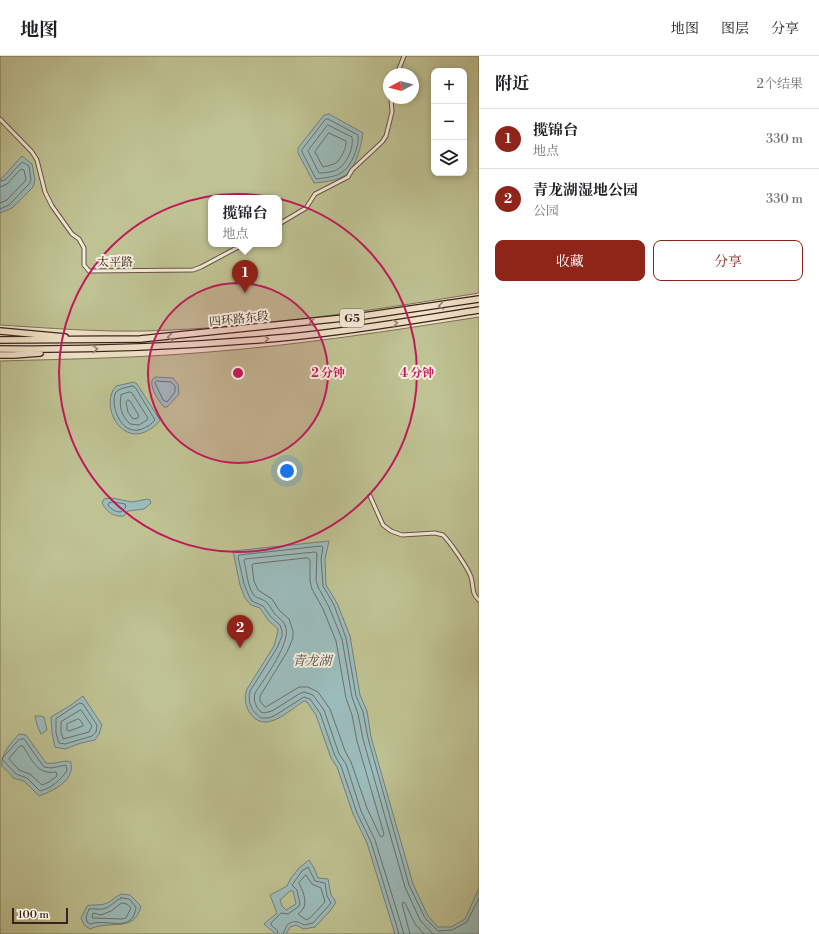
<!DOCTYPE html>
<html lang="zh">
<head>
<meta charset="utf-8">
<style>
	body { margin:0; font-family:"Libre Bodoni","Noto Serif SC",serif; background:#f6f6f6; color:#202124 }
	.controls { position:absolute; right:12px; top:12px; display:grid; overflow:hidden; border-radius:8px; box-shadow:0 2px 6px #0003 }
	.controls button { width:36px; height:36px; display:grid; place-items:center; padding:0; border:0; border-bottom:1px solid #e0e0e0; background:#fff; color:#202124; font:20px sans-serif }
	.compass { position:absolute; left:383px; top:12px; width:36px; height:36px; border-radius:50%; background:#fff; box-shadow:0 2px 6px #0003; rotate:263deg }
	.scale { position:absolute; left:12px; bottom:10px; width:56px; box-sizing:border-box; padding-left:4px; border:2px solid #38231b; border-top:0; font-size:11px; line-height:14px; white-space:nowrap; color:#38231b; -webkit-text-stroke:3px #f6eddd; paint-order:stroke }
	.you { position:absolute; left:287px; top:415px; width:14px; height:14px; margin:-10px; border:3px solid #fff; border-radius:50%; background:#1a73e8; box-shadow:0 0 0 6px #1a73e833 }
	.badge { display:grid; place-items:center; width:26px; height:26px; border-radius:50%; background:#8f2418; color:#fff; font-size:13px; font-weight:700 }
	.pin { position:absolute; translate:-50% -33px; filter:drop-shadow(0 1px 2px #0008) }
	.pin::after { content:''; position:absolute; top:21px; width:14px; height:12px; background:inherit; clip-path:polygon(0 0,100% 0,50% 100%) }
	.popup { position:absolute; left:208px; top:139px; width:74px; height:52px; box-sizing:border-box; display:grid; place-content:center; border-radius:8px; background:#fff; filter:drop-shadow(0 1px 3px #0005); font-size:13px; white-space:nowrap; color:#757577 }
	.popup b { font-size:15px; color:#202124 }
	.popup::after { content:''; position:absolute; left:50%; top:100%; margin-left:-8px; border:8px solid transparent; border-top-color:#fff }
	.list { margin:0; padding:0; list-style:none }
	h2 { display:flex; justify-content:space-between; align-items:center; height:52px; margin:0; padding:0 16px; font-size:17px }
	h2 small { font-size:13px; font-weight:400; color:#757577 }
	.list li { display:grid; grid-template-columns:26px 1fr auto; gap:12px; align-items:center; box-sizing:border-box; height:60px; padding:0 16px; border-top:1px solid #e0e0e0 }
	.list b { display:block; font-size:15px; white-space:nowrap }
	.list p { margin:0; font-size:13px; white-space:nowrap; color:#757577 }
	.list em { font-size:13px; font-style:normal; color:#757577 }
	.actions { display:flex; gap:8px; padding:12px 16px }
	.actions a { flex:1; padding:9px 0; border:1px solid #8f2418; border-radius:8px; text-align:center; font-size:14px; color:#8f2418 }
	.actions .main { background:#8f2418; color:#fff }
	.icon { flex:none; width:22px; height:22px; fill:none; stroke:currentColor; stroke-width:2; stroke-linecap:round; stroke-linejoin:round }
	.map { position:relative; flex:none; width:479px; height:878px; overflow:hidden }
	header { display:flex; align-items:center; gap:24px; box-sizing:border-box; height:56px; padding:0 20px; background:#fff; border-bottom:1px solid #e0e0e0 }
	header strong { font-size:19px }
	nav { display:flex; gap:22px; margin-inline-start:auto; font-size:14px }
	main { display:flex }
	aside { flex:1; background:#fff }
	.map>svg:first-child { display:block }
	.green { fill:#bfc293; stroke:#7c7257; fill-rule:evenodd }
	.water { fill:#9cbdbd; stroke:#747f7c; fill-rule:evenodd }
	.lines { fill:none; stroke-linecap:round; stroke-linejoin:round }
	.shore { stroke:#6a706c; stroke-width:1 }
	.street-casing { stroke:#665347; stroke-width:5 }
	.highway-casing { stroke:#38231b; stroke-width:8 }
	.street { stroke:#f6eddd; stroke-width:3 }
	.highway { stroke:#f1e3ca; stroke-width:5.5 }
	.oneway { stroke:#948372 }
	.ring { fill:none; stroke:#c2185b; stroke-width:2 }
	.labels { text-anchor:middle; stroke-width:4; stroke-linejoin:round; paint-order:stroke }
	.shield { fill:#f6eddd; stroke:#716055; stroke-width:1 }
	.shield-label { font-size:11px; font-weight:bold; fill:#38231b }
	.street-label { font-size:12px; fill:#38231b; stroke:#f6eddd }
	.water-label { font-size:13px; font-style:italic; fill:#56514c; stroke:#f6eddd }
	.centre { fill:#c2185b; stroke:#f6eddd; stroke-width:2 }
	.ring-label { font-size:12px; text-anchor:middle; font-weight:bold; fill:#c2185b; stroke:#f6eddd; stroke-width:4; stroke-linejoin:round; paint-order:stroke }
</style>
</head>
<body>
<header>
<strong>地图</strong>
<nav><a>地图</a><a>图层</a><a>分享</a></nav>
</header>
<main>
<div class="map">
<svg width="479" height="878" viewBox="0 0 479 878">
	<rect width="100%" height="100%" fill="#f1e3ca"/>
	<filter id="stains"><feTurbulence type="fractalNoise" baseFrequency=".005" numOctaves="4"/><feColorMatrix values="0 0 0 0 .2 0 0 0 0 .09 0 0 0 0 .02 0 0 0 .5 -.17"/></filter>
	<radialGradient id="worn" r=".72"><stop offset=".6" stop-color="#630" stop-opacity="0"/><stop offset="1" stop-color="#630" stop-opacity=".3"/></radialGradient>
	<path class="green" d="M0,0H479V237C369,255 257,272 145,275C97,276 48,272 0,269ZM434,15H464V117H434ZM389,18H413V42H389ZM211,142H279V188H211Z
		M479,261V878H0V305C70,303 139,302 209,296C299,289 389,275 479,261Z"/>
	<path class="water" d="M329,58L363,77C361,90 356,115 342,121C334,125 323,126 314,127L298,97V92L324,59Z
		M22,100L32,108L35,124L33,131L12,152L0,157V124Z
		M155,321L173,322L178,328L179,338L167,351H164C158,344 150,332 152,324Z
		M134,326L137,328L160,364C157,369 151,373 145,376C119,387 100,348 116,330Z
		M112,442L132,446L148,443L150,444L151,447L144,453L128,455L124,460C113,461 107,456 102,447L104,443Z
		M329,485L325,503L326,529L337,547L350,580L360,639L367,655L371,681L413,828L428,860L438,871H451L465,863L479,832V878H395L367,787L353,758L337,711L331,702L316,659L307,646L304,645C288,655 265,679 250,657C245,650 244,641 247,633L274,590L278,575L277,572L268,564L260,552L251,549L245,542L240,529L233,495Z
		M83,640L102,669L99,678L95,684L81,687L65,693L55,691L52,677L51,661L71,649Z
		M35,660H40L44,661L47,674L41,678L37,669Z
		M19,678L26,679L46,707C55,709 63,703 71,706C71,709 72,713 71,715C68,728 50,736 39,740L24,725L13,722C10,716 5,714 2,710C0,698 12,686 19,678Z
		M309,804L314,812L318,822L328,823L331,839L336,846L330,855L315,871L304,873L296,869L290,871L286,878H276L264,868L277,857L270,839L287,830L291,822L299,812ZM290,835H293L296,848L286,854L282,850L280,844Z
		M121,838L130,839L141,850C134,878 111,863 90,873L84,869L81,862L87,850C93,848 101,850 107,847C112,845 115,841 121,838Z"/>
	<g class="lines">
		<path class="shore" d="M326,63H328L358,79C360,89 351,112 341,117C335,121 324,122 316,123L302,96V94Z
			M328,69L352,81C354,91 347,108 338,113C334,116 325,117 319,117L308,95Z
			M329,77L346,85C347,91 341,103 336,107C332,109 327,110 323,111L315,96Z
			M0,125L5,124L22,106L29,110L31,124L29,128L9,149L0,153
			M0,131L7,128L21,113L24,114L26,123L25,125L7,144L0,147
			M157,325L171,326L175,330V336L167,346L163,344L156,329L155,327Z
			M132,330L135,331L155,364C152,368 147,371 142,373C120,382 108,344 117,335C121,332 128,331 132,330Z
			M130,336L132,337L148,362L147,364L139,369L130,368C121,359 119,351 121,339Z
			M128,344L130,345L139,360L138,362L133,363L128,356L126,346Z
			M114,446L125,448L126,451L121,456C116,456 111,454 108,449L109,447Z
			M308,502L310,504V525L312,533L323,553L336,585L346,642L352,659L357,685L384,778L382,781L380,780L367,752L351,706L345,695L330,653L318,636L308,631H299L266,651L264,650L260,645V640L287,596L293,582V575L289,563L279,554L272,543L258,534L254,525L252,509L253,508Z
			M80,647L83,648L97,669L96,676L92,680L65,688L59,687L56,677V663Z
			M81,654L92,670L89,676L63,683L61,676V666Z
			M79,663L83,668V670L69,675L67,674V668Z
			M20,683H24L44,711L51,712L66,709L67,715C60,724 52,732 40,735L27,722L16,718L2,703Z
			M20,690H23C32,704 37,719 56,716L57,720L49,726L42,729L30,718L19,714L9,703Z
			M306,819L312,828L321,832L325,846L310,862L306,864L298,858C300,856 303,854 304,851C307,844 302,833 299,827Z
			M121,842L129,843L136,851C133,878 107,862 90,868L87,866L86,861L89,853C94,852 98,854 103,853C111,851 115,845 121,842Z
			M122,847L127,848L131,852L126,862L122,863L93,862L92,861L93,857L101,859L111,855Z
			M278,878L277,874L271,869V867L281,857L288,858L298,851L300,848L297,834L292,829L302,815L308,811L315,825L325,827L327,840L331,847L313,867L304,869C297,865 294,864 287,869L283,878
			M399,878L371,786L357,757L341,710L335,700L320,657L310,643L304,641L274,660L268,662H261C252,656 247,646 250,635L277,592L282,580V575L280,569L271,561L263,550L252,545L249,540L244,528L238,501L239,499L321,490L323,491L321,503L323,530L334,549L346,582L356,640L363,656L368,682L409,829L425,862L438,875L452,874L467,866L479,842
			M404,878L375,784L361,755L346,708L339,698L324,654L313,639L304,636L299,638L272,655L264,657L261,656C256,651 253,645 255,637C264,623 293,585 285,569C283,564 278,562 275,558C272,555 271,551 268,548C264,542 256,543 253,538C247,528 247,516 244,505L245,503L315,496L317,497L316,524L318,531L329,551L342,583L352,641L358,658L363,683L405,831L420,864L433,878
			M410,878L402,848L403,846L405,847L415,868L424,878"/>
		<defs>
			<path id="street" d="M397,18L404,0
				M0,63L32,96L37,104L45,136L52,150L72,178L79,183L84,192V209L89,215L193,214L201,211L244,188
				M279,168L306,152L315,138L348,121L352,114L382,86L386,80L392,56L391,42
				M370,440L383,469L391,475L402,479L435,477L443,479C450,486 468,512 471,521C474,530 471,538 479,544"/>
			<path id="highway" d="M0,275L65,281
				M0,284L140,283L363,260L479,243
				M0,293C97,294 194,290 290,281C353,275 416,264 479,254
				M0,299H14L40,297"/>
		</defs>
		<use href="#street" class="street-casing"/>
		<use href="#highway" class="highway-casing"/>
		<use href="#street" class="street"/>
		<use href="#highway" class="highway"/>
	</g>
	<defs><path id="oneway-chevron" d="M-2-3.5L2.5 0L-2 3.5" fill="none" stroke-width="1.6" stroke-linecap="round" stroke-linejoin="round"/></defs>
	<g class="oneway">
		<use href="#oneway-chevron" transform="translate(441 250) rotate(171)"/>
		<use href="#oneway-chevron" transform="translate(312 267) rotate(173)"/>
		<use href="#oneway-chevron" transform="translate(395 267) rotate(-8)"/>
		<use href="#oneway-chevron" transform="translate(170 281) rotate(175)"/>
		<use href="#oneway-chevron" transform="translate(266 283) rotate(-5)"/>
		<use href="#oneway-chevron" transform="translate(95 293) rotate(-1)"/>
	</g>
	<circle cx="238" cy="317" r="90" fill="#c2185b" fill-opacity=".12"/>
	<g class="ring">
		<circle cx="238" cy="317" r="90"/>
		<circle cx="238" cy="317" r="179"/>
	</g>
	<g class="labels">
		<rect class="shield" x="340" y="253" width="24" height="18" rx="3"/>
		<g class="shield-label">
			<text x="352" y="266">G5</text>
		</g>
		<g class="street-label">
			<text x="115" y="210">太平路</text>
			<text transform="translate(239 263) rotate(-6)" y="4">四环路东段</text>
		</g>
		<g class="water-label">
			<text x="312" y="609">青龙湖</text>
		</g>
	</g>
	<circle cx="238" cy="317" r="6" class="centre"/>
	<g class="ring-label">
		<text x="328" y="321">2 分钟</text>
		<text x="417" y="321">4 分钟</text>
	</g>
	<rect width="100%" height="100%" filter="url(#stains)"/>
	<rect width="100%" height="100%" fill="url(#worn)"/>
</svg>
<div class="controls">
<button>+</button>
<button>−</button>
<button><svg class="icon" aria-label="layers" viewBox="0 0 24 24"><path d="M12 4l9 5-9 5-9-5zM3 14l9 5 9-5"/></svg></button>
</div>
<svg class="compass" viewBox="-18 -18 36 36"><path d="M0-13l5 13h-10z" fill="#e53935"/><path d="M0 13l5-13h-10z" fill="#757577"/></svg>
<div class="scale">100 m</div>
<div class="you"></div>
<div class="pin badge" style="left:245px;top:237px">1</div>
<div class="popup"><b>揽锦台</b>地点</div>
<div class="pin badge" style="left:240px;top:592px">2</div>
</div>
<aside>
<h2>附近<small>2个结果</small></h2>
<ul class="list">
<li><span class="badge">1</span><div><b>揽锦台</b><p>地点</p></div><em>330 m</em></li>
<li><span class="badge">2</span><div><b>青龙湖湿地公园</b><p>公园</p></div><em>330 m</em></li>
</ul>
<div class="actions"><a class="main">收藏</a><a>分享</a></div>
</aside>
</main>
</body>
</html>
